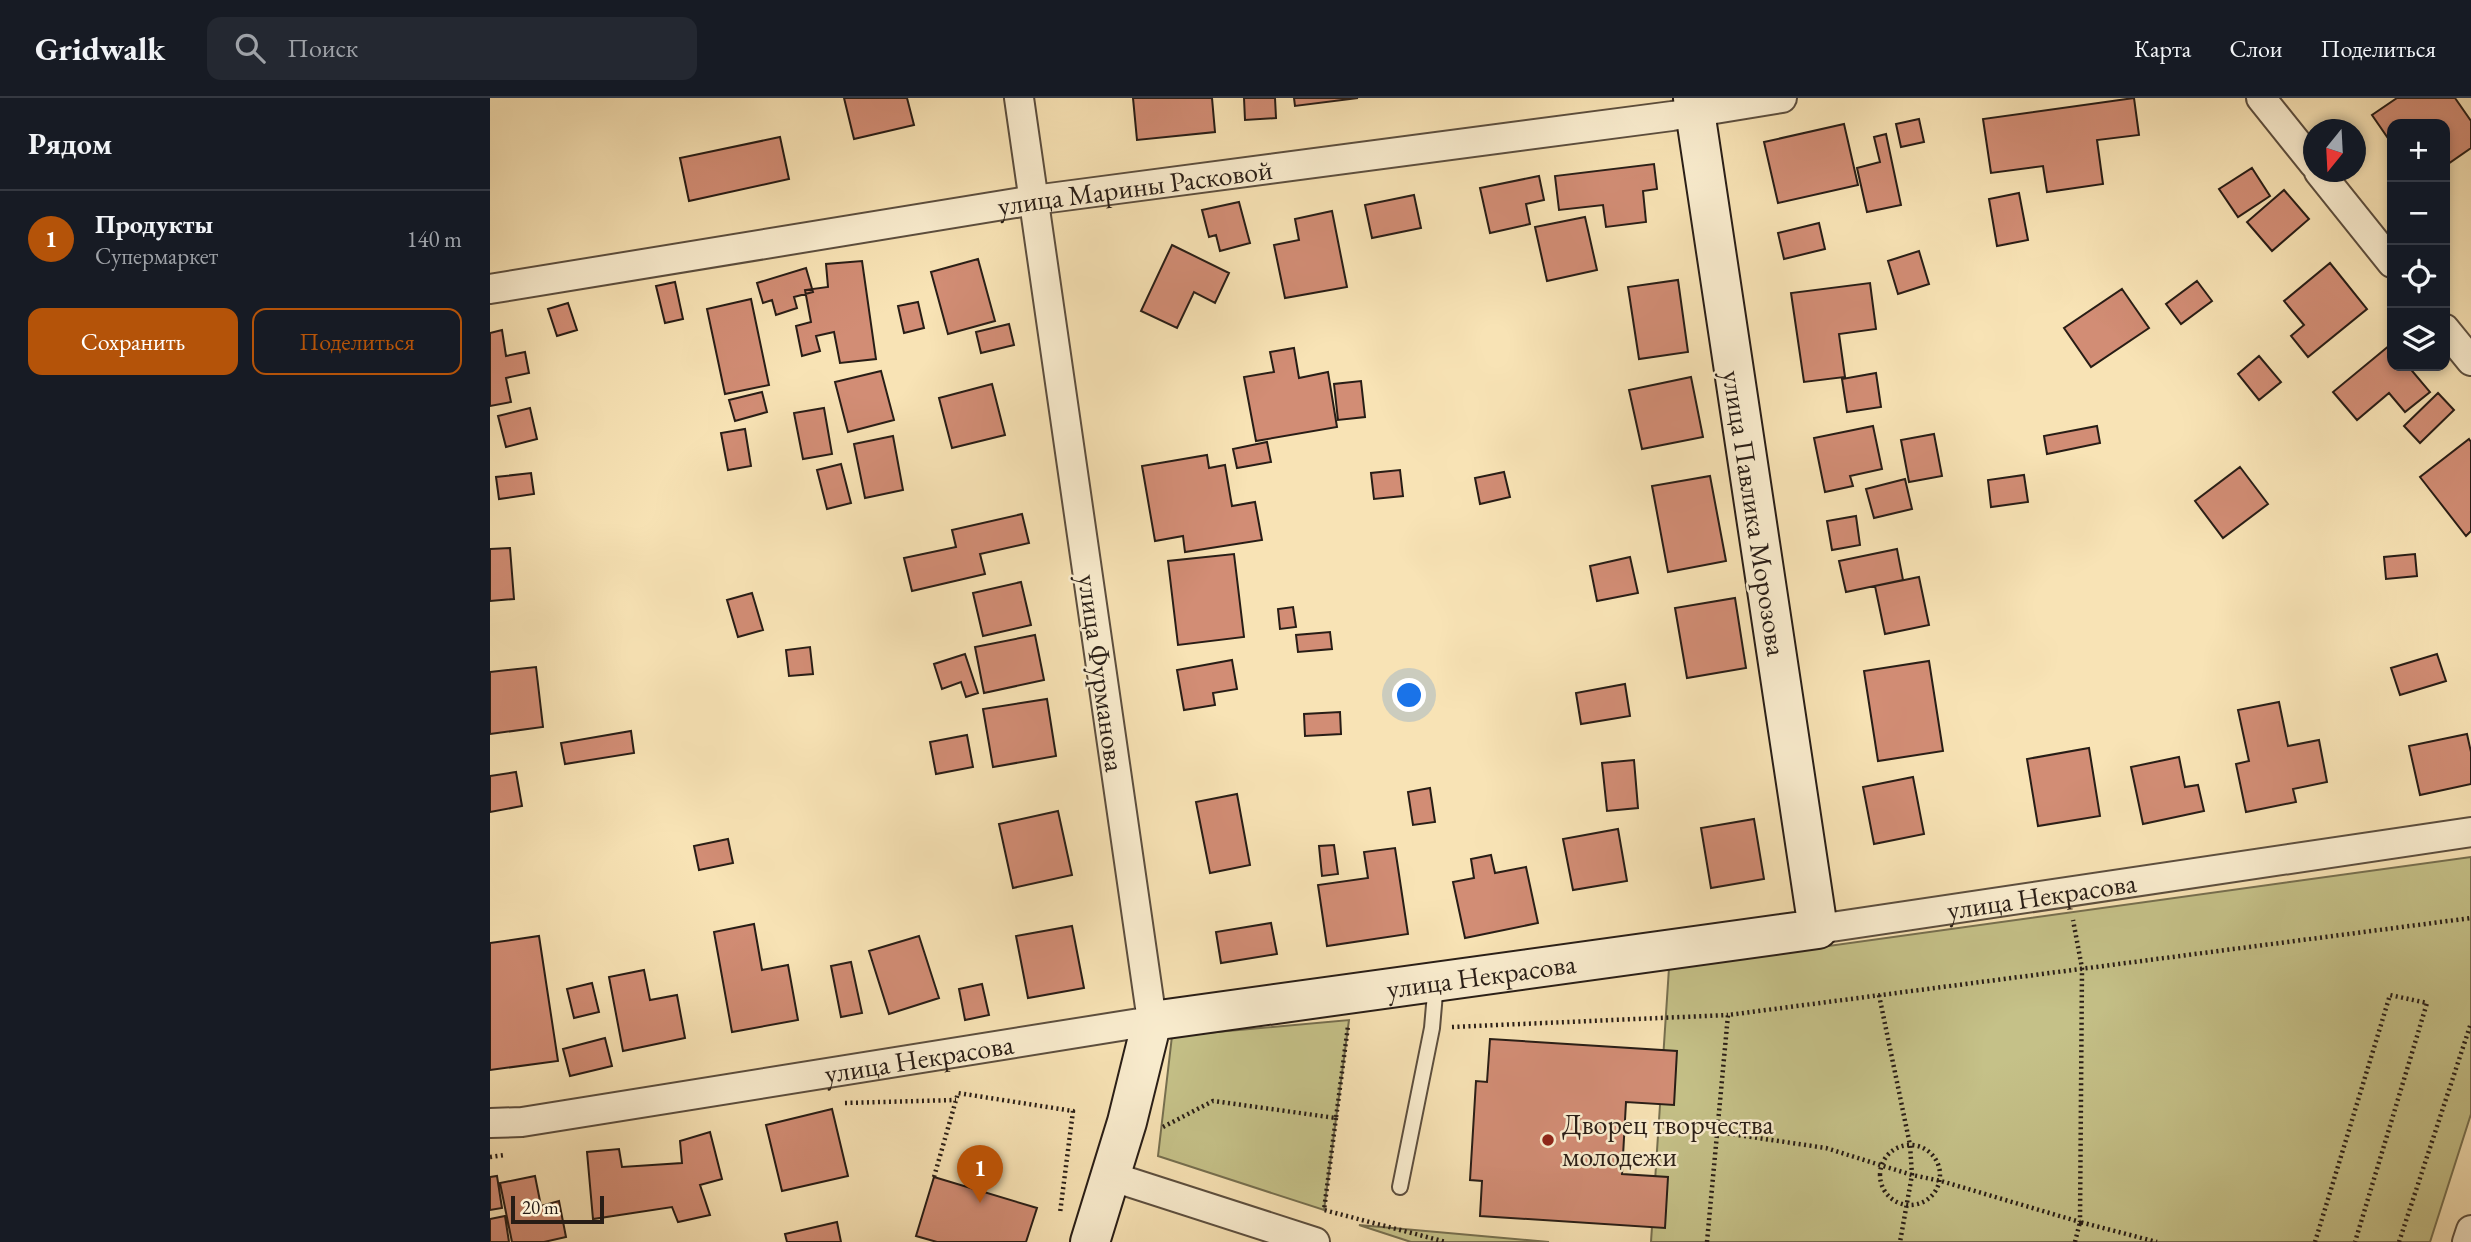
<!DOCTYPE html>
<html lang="ru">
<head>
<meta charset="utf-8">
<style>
	body { margin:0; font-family:"EB Garamond",serif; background:#242831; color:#f1f3f6 }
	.controls { position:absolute; right:21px; top:21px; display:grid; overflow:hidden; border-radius:14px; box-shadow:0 4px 10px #0003 }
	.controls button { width:63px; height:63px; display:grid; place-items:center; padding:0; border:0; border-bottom:2px solid #363941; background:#171b24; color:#f1f3f6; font:35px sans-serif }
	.compass { position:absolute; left:1813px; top:21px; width:63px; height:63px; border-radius:50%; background:#171b24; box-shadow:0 4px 10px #0003; rotate:198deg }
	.scale { position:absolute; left:21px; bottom:18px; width:93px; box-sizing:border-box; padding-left:7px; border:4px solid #281d16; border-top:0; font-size:19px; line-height:24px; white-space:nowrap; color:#281d16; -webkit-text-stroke:5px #faedcf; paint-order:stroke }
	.you { position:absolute; left:920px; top:598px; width:24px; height:24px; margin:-18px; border:5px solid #fff; border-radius:50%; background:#1a73e8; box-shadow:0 0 0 10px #1a73e833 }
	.badge { display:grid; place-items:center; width:46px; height:46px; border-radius:50%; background:#b45309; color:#fff; font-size:23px; font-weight:700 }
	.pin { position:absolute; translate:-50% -58px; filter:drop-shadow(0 2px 4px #0008) }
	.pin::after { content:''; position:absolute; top:37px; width:24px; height:21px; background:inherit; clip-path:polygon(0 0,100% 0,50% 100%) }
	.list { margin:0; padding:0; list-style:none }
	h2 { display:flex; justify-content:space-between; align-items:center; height:91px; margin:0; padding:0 28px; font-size:30px }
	h2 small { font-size:23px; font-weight:400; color:#9ea1a6 }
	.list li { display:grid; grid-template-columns:46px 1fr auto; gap:21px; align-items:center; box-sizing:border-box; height:98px; padding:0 28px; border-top:2px solid #363941 }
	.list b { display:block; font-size:26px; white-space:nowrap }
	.list p { margin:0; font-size:23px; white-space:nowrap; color:#9ea1a6 }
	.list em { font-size:23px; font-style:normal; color:#9ea1a6 }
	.actions { display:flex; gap:14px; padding:21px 28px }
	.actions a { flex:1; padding:16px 0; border:2px solid #b45309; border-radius:14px; text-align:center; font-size:24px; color:#b45309 }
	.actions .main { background:#b45309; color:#fff }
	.icon { flex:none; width:38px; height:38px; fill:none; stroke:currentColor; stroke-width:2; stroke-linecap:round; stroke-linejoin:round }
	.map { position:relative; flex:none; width:1981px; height:1144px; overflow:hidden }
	header { display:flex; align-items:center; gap:42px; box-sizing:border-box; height:98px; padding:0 35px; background:#171b24; border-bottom:2px solid #363941 }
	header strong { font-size:33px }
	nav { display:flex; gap:38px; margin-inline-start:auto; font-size:24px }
	.search { width:490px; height:63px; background:#242831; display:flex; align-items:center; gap:18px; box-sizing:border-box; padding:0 24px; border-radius:14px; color:#9ea1a6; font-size:26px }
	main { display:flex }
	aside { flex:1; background:#171b24 }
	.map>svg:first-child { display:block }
	.green { fill:#c5c188; stroke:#766f4f; stroke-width:2 }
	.building { fill:#d28d75; stroke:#281d16; stroke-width:2 }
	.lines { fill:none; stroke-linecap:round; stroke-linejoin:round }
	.lane-casing { stroke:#5c4e3e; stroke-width:18 }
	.street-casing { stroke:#5c4e3e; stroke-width:32 }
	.secondary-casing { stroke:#281d16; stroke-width:42 }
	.path { stroke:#281d16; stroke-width:4.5; stroke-dasharray:2 3.5; stroke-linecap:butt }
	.lane { stroke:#faedcf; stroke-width:14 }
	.street { stroke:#faedcf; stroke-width:28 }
	.secondary { stroke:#faedcf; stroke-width:38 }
	.poi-dot { fill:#8f2418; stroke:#faedcf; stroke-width:2.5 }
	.labels { text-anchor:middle; stroke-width:5; stroke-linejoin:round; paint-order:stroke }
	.street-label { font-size:28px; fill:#281d16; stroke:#faedcf }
	.poi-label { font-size:28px; fill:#281d16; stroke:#faedcf; text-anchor:start }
</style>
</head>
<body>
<header>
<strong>Gridwalk</strong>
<div class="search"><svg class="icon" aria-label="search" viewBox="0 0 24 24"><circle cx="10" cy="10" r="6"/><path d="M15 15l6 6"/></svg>Поиск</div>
<nav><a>Карта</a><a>Слои</a><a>Поделиться</a></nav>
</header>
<main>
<aside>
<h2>Рядом<small></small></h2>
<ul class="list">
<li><span class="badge">1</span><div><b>Продукты</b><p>Супермаркет</p></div><em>140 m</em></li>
</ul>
<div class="actions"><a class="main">Сохранить</a><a>Поделиться</a></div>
</aside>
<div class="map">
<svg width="1981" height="1144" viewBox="0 0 1981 1144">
	<rect width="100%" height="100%" fill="#f8e3b5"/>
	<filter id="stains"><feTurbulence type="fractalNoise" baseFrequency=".00286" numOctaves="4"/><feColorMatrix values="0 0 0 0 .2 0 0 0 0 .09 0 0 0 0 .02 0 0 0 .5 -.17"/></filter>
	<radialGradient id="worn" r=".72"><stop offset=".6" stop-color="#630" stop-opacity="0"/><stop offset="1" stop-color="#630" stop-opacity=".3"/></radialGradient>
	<path class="green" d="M1981,759V1016L1940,1144H1161L1179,870Z
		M859,922L834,1112L668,1058L682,938Z
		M869,1127L1059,1144H921Z"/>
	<path class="building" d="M354,0H417L424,27L364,41Z
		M643,0H722L725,34L647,42Z
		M754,0H785L786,20L755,22Z
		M804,0H868L805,8Z
		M1644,0L1649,37L1607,42L1613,86L1557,94L1553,68L1501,75L1493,21Z
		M1907,0H1965L1981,23V50L1955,68V26H1902V46L1882,17Z
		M1429,21L1434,44L1411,49L1406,26Z
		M1354,26L1368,87L1288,105L1274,44Z
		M1396,36L1411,107L1377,114L1367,70L1390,64L1384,39Z
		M290,39L299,81L199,103L190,60Z
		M1164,66L1167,91L1153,93L1156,124L1116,129L1113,107L1069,112L1065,78Z
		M1762,70L1780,98L1748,119L1729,91Z
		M1049,78L1054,102L1036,106L1040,126L1000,135L990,90Z
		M1794,92L1819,121L1782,153L1757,124Z
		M1529,95L1538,142L1507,148L1499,101Z
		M924,97L931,130L882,140L875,107Z
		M749,104L760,145L730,153L726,137L719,139L712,112Z
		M842,113L857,189L795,200L784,147L809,142L805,121Z
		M1095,119L1107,172L1057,183L1045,129Z
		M1329,125L1335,151L1294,161L1288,135Z
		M682,147L739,175L725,205L704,194L687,230L651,213Z
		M1429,153L1439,186L1408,196L1398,163Z
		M488,161L505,223L458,236L441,174Z
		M372,163L386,261L350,265L344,234L326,238L330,253L312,258L306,228L321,224L315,192L338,189L336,166Z
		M1840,165L1877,211L1818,259L1801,238L1814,227L1794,203Z
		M316,170L323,194L304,199L307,210L286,217L282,202L273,205L267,185Z
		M1188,182L1198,254L1149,261L1138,189Z
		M1707,183L1722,203L1691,226L1676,206Z
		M185,184L193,221L175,225L166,188Z
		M1380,185L1386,231L1349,236L1355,279L1314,284L1301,195Z
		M1632,191L1659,230L1601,269L1574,230Z
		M261,201L279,287L235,296L217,211Z
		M428,204L434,230L414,235L408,208Z
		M78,205L87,232L67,238L58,211Z
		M519,226L524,247L491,255L486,234Z
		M12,232L16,258L35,254L39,275L16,280L21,304L0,308V235Z
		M1900,247L1902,268H1918L1940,294L1915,314L1899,295L1867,322L1843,294Z
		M804,250L809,280L838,274L847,329L766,343L754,279L784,274L780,254Z
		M1769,258L1791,284L1769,302L1748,276Z
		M391,273L404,322L358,334L345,284Z
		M1386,275L1391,309L1357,314L1352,281Z
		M1201,279L1213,339L1152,351L1139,292Z
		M871,283L875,319L848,322L844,286Z
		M502,286L515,337L462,350L449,300Z
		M272,294L277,314L245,323L239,302Z
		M1948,295L1964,312L1930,345L1914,328Z
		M40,310L47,341L16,349L8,318Z
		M334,310L342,356L313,361L304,315Z
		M1383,328L1392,371L1360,378L1363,388L1335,394L1324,340Z
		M1607,328L1610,345L1557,356L1554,338Z
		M255,331L261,368L238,372L231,335Z
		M1444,336L1452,378L1419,384L1411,342Z
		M403,338L413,392L375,400L364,346Z
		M1979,341L1981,344V433L1976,438L1930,379Z
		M777,344L781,364L747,370L743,351Z
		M717,357L719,370L735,367L742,408L765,404L772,442L695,454L693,438L665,443L652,368Z
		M351,366L361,405L337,411L327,372Z
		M1750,369L1778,406L1733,440L1705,403Z
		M910,372L913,398L884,401L881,375Z
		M1014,374L1020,399L990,406L985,380Z
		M41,375L44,396L9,401L6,379Z
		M1534,377L1538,404L1501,409L1498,382Z
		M1220,378L1236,463L1178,474L1162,388Z
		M1415,381L1422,411L1384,420L1376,391Z
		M532,416L539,445L490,456L495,476L422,493L414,460L466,449L462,432Z
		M1366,418L1370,447L1342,452L1337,423Z
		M20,450L24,501L0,503V451Z
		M1407,451L1413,482L1356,494L1349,463Z
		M744,456L754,539L688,547L678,463Z
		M1925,456L1927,478L1896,481L1894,459Z
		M1140,459L1148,495L1107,503L1100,468Z
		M1429,479L1439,527L1395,536L1385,488Z
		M531,484L541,527L493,538L483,495Z
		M262,495L273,532L248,539L237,502Z
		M1245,500L1256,570L1197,580L1185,510Z
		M803,509L806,529L790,531L788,511Z
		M840,534L842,551L808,554L806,537Z
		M545,537L554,582L494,595L485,549Z
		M320,549L323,576L299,578L296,552Z
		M475,556L488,595L476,599L471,584L452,591L444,566Z
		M1947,556L1956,583L1910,597L1901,570Z
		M742,562L747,591L723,595L725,607L694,612L687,572Z
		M1439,563L1453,653L1388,663L1374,573Z
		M46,569L53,629L0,636V574Z
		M1135,586L1140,618L1091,626L1086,595Z
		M557,601L566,658L503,669L493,611Z
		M1789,604L1798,648L1829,642L1837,684L1803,691L1806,704L1756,714L1746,666L1759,663L1748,612Z
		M850,614L851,636L815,638L814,616Z
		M141,633L144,655L75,666L71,645Z
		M1977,636L1981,654V686L1930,697L1919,648Z
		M477,637L483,669L446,676L440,644Z
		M1599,650L1610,718L1548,728L1537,661Z
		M1689,659L1695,689L1708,687L1714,713L1653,726L1641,669Z
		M1144,662L1148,710L1117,713L1112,665Z
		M26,674L32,708L0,714V678Z
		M1423,679L1434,736L1384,746L1373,689Z
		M940,690L945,724L923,727L918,694Z
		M747,696L760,767L720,775L706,704Z
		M568,713L582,777L523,790L509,726Z
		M1264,721L1274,781L1221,790L1211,730Z
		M1128,731L1137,783L1083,792L1073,741Z
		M238,741L243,765L209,772L204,748Z
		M844,747L848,776L832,778L829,748Z
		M905,750L918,836L837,848L828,787L878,780L874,754Z
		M1001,757L1005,775L1036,769L1048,825L975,840L963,784L984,780L981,761Z
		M781,825L787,856L731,865L726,834Z
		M264,826L272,872L298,867L308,922L242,934L224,834Z
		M582,828L594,890L538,900L526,838Z
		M49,838L68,963L0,972V845Z
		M429,838L449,900L399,916L379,853Z
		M361,864L372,915L351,919L341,868Z
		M154,872L160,902L187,897L195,940L133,953L119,879Z
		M102,885L109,914L84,920L77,891Z
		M492,886L499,917L475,922L469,891Z
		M115,940L122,968L80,978L73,951Z
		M1000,941L1187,953L1184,1007L1136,1004L1132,1076L1178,1079L1175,1130L990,1118L992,1083L980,1082L986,983L997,984Z
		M342,1011L358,1078L292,1093L276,1027Z
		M220,1034L232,1081L210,1087L220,1117L188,1124L182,1109L103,1121L97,1054L129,1051L132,1069L192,1065L190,1043Z
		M7,1078L12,1110L0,1112V1079Z
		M45,1078L51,1108L69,1103L76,1139L54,1144H22L10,1085Z
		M444,1079L547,1110L536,1144H447L426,1138Z
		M15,1118L19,1144H0V1121Z
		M347,1124L351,1144H297L295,1136Z"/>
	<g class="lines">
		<defs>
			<path id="lane" d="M910,1089L942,930L946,884"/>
			<g id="street">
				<path d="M1771,0L1824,66"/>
				<path d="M1829,74L1902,165"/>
				<path id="s1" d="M0,191L544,102L1182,18L1292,0"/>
				<path d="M1955,231L1981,263"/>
				<path id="s2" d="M1328,831L1981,734"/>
				<path id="s3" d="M0,1025L32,1024L662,923L529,0"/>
				<path d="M620,1078L825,1144"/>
				<path d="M1977,1144L1981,1132"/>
			</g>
			<g id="secondary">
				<path id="s4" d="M600,1144L637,1024L662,923L1328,831L1203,0"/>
			</g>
		</defs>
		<use href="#lane" class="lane-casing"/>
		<use href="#street" class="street-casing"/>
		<use href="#secondary" class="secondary-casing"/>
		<path class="path" d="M1389,897L1420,1047L1422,1077L1410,1144
			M962,929L1238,917
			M355,1005L466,1002
			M846,1020L834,1112L956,1144
			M673,1029L723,1003L846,1020L858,928
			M1227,1034L1336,1050L1422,1077L1451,1083L1590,1124L1592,870L1583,822
			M1390 1077a30 30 0 1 1 60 0a30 30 0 1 1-60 0Z
			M0,1059L14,1057
			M444,1079L468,995L583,1013L570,1115
			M1217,1144L1238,917L1981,820
			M1585,1144L1590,1124L1667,1144
			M1825,1144L1900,897L1937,905L1865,1144
			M1909,1144L1981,925"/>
		<use href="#lane" class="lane"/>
		<use href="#street" class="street"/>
		<use href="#secondary" class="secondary"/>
	</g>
	<circle class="poi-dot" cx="1058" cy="1042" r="7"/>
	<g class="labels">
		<g class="street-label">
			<text dy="10" stroke="none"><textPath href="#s1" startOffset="653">улица Марины Расковой</textPath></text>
			<text transform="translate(1265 415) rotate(81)" y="10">улица Павлика Морозова</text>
			<text transform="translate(612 575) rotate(82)" y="10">улица Фурманова</text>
			<text dy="10" stroke="none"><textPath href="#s2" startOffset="226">улица Некрасова</textPath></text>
			<text dy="10" stroke="none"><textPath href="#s4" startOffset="562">улица Некрасова</textPath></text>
			<text dy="10" stroke="none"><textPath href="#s3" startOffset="434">улица Некрасова</textPath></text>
		</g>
		<g class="poi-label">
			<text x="1072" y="1036">Дворец творчества<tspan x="1072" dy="32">молодежи</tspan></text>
		</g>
	</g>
	<rect width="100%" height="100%" filter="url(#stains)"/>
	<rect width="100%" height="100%" fill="url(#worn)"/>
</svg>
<div class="controls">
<button>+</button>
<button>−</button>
<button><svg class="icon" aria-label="locate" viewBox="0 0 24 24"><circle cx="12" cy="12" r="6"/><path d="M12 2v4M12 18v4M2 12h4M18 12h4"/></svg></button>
<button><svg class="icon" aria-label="layers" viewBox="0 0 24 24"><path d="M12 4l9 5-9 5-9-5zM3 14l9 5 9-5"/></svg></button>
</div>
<svg class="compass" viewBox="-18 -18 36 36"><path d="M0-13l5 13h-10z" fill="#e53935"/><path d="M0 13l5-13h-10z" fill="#9ea1a6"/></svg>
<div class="scale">20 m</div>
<div class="you"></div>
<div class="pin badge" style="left:490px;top:1105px">1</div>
</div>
</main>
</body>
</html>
